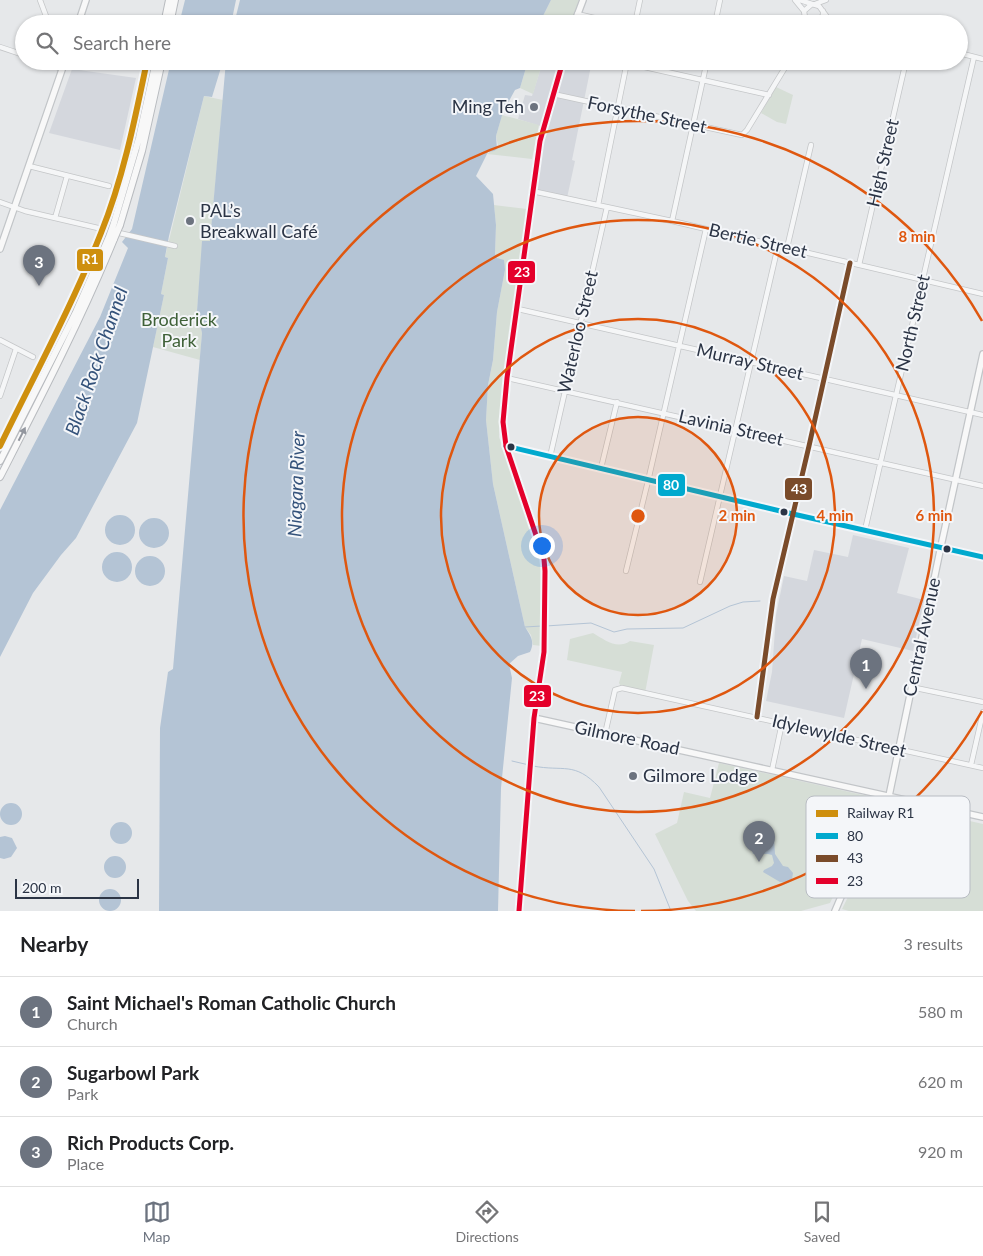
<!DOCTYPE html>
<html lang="en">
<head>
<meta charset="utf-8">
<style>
	body { margin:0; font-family:Lato,sans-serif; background:#f2f2f2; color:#202124 }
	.scale { position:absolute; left:15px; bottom:12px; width:124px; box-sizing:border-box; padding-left:5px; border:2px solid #2b3445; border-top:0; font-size:14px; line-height:18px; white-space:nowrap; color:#2b3445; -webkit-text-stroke:4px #f4f6f9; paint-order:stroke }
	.you { position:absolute; left:541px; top:545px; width:18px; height:18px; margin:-12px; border:4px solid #fff; border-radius:50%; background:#1a73e8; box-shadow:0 0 0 8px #1a73e833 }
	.badge { display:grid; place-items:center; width:32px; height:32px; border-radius:50%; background:#6c737f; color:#fff; font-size:16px; font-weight:700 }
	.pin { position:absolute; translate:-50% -41px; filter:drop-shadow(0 1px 2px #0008) }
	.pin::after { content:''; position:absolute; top:26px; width:18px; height:15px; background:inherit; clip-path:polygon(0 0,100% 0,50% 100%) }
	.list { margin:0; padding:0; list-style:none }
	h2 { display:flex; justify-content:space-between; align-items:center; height:65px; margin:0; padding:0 20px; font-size:21px }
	h2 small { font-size:16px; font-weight:400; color:#757577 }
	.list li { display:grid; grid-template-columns:32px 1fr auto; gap:15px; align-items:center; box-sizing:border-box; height:70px; padding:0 20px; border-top:1px solid #e0e0e0 }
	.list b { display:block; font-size:19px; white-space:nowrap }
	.list p { margin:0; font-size:16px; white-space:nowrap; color:#757577 }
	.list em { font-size:16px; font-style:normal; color:#757577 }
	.icon { flex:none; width:28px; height:28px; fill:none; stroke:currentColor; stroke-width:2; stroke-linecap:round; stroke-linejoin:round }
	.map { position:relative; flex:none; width:983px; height:911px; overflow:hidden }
	.search { position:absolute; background:#fff; box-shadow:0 1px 4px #0004; left:15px; right:15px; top:15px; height:55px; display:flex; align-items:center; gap:12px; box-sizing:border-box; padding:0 18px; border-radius:28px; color:#757577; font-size:19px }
	.sheet { height:275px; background:#fff }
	nav { display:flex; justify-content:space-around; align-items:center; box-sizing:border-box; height:70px; border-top:1px solid #e0e0e0; background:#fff; font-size:14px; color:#757577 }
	nav a { display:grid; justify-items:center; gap:2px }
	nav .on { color:#6c737f }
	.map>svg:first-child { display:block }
	.built { fill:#d4d7dd }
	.green { fill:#d6ded6 }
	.water { fill:#b4c4d5 }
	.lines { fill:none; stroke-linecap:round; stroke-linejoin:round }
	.stream { stroke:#b4c4d5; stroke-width:1 }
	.minor-casing { stroke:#c4c6c8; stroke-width:6 }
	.major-casing { stroke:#c2c5c8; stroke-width:8 }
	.highway-casing { stroke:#b8bbbf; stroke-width:8 }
	.minor { stroke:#f5f6f7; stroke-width:4.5 }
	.major { stroke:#f8f8f8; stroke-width:5.5 }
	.highway { stroke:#f8f8f8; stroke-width:6 }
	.highway-bridge-casing { stroke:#b8bbbf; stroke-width:8; stroke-linecap:butt }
	.highway-bridge { stroke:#f8f8f8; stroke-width:6 }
	.bus-1-casing { stroke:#f4f6f9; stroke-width:9 }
	.bus-2-casing { stroke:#f4f6f9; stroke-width:9 }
	.bus-3-casing { stroke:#f4f6f9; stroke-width:9 }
	.bus-1 { stroke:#00a9ce; stroke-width:5 }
	.bus-2 { stroke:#7a4b2a; stroke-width:5 }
	.bus-3 { stroke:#e4002b; stroke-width:5 }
	.rail-1-casing { stroke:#f4f6f9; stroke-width:10 }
	.rail-1 { stroke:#ce8f0e; stroke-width:6 }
	.oneway { fill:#92969e }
	.ring { fill:none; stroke:#df570f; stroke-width:2.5 }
	.poi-dot { fill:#6c737f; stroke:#f4f6f9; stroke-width:2 }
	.bus-dot { fill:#2b3445; stroke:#f4f6f9; stroke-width:2 }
	.labels { text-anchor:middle; stroke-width:4; stroke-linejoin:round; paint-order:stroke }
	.poi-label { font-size:18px; fill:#2b3445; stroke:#f4f6f9; text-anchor:start }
	.street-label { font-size:18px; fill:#2b3445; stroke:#f4f6f9 }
	.park-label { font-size:18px; fill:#3f6138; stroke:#f4f6f9 }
	.water-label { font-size:19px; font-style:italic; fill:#34527a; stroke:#f4f6f9 }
	.key { fill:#f4f6f9; stroke:#b8bcc3; stroke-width:1 }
	.key-label { font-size:14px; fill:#2b3445 }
	.centre { fill:#df570f; stroke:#f4f6f9; stroke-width:2.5 }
	.ring-label { font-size:15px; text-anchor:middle; font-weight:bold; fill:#df570f; stroke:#f4f6f9; stroke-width:4; stroke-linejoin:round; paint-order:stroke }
	.line-badge { stroke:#f4f6f9; stroke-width:2 }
	.badge-label { font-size:14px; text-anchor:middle; font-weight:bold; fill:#fff }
</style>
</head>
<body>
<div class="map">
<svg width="983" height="911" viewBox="0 0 983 911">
	<rect width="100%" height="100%" fill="#e6e8ea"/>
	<path class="built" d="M543,61H592L572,160L575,161L567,198L532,191L543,127L518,119L525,95L532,96Z
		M72,69L136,78L120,150L49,133Z
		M853,535L909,548L897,593L924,600L913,651L862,639L844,718L766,701L772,672L776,615L784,576L807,581L814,550L848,557Z"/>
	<path class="green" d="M551,0H579L571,23L556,19L555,24H541L543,16Z
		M528,61H543L533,94L520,88Z
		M776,87L793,95L786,124L777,122L761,113Z
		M204,96L223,100L210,242L203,241L197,311L202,333L200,360L153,347L164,295L161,294L168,258L165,257Z
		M502,115L539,125L532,159L487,154L498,145L496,136Z
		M494,205L527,209C523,245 521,281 515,316C509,356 499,395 499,437L541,558L542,646L533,645L531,635L525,627L493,484L486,420L488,385L493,360L497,312L505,270L495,254L496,225Z
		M593,633C605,640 617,650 630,641L654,645L645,693L623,689L619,683L622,672L567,660L570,639Z
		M719,763L881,799L830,903L801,911H696L688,901L655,834L677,823L684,792L710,798Z
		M894,804L983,824V911H849L842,909Z"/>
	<path class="water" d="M185,0H236L231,24H179Z
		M240,0H551L543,16L541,24H234Z
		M171,61H223L212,97L204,96L169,236L165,257L168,258L161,294L164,295L137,423L76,538L61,555L33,593L0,657V510L100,317L128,248L122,242L132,229Z
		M226,61H528L520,88L515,90L503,112L496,136L497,149L494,151L488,152L476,176L493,194L496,225L495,254L497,258L504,260L505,270L497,312L493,360L488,385L486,420L493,484L525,627C531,636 535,642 530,652L518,656L509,664L512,678L501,788L498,911H159L160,728L168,672L173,669L202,333L197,311L202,241H210Z
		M105 530a15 15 0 1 1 30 0a15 15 0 1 1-30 0Z
		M139 533a15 15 0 1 1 30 0a15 15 0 1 1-30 0Z
		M102 567a15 15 0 1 1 30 0a15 15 0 1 1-30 0Z
		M135 571a15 15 0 1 1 30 0a15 15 0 1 1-30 0Z
		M0 814a11 11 0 1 1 22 0a11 11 0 1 1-22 0Z
		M110 833a11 11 0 1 1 22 0a11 11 0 1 1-22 0Z
		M5,836L12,838L17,848L11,857L4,859L0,858V837Z
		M770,838H774L775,854L783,866L788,867L793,873L792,879L788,883L780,882L763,872L764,870L772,866L774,863L772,855L768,854H753L752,851L755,849L765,848Z
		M104 867a11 11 0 1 1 22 0a11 11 0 1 1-22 0Z
		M99 900a11 11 0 1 1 22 0a11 11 0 1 1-22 0Z"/>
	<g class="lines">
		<path class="stream" d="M546,626L591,623L614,632L627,629L683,628L730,606L743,602L760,601
			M525,627L542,626
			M512,761L529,765
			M533,766C564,772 574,761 599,787L654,869L671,911"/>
		<defs>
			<path id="minor" d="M40,0L49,24
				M795,0L804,11
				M800,0L812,4
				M815,4L826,0
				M577,14L620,24
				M806,20L813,23L819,21L823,15V11
				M820,21H830L843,24
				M635,24L640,0
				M715,24L720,0
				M806,24L804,11L812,4L819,6L830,21
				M0,47L24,55
				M959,53L983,59
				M41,61L62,69
				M618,61L769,95
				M553,94L742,135L747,130L789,61
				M29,166L109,186
				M532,191L672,221L983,294
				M0,202L25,211L175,246
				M598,205L627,62
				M55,218L67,176
				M672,221L707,61
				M787,248L811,145
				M859,265L906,61
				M518,309L983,415
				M0,340L33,357
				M507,378L983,486
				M0,396L16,349
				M506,446L793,514L983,557
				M550,457L607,207
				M601,468L617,402
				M865,530L974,57
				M626,571L648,481L706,229
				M700,582L778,246
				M911,687L983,702
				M757,717L773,599L809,446L850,263
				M605,734L615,690L622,688L983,768
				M971,765L983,712
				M772,770L782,723H783"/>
			<path id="major" d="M78,24L86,0
				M574,24L583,0
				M0,249L65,61
				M534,718L983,817
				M519,911L534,718L544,652L545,571L544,559L506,446L503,422L507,378L540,141L563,61
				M835,911L852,871L883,811L889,796L941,546L983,354"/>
			<path id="highway" d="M164,24L169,0
				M170,24L175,0
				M114,223L139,138L156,61
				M120,225L142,151L162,61
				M0,461L76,312L109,237
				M0,477C40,399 81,320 114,239"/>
		</defs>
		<use href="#minor" class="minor-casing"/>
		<use href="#major" class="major-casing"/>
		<use href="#highway" class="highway-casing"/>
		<use href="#minor" class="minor"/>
		<use href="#major" class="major"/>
		<use href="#highway" class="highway"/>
		<defs>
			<path id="highway-bridge" d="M109,237L114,223
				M114,239L120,225"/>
		</defs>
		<use href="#highway-bridge" class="highway-bridge-casing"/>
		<use href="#highway-bridge" class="highway-bridge"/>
		<defs>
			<path id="bus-1" d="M506,446L793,514L983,557"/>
			<path id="bus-2" d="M757,717L773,599L809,446L850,263"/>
			<path id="bus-3" d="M519,911L534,718L544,652L545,571L544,559L506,446L503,422L507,378L540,141L563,61"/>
		</defs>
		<use href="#bus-1" class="bus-1-casing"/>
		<use href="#bus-2" class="bus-2-casing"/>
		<use href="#bus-3" class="bus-3-casing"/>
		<use href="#bus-1" class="bus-1"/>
		<use href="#bus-2" class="bus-2"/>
		<use href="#bus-3" class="bus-3"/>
		<defs>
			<path id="rail-1" d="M0,446C34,376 72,306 101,233C123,179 135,119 147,61"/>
		</defs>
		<use href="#rail-1" class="rail-1-casing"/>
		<use href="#rail-1" class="rail-1"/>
	</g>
	<defs><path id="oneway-solid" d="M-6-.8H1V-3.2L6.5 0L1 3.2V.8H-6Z" transform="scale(1.25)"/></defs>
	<use class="oneway" href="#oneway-solid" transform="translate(22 434) rotate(-63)"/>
	<circle cx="638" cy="516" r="99" fill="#df570f" fill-opacity=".12"/>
	<g class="ring">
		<circle cx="638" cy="516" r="99"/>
		<circle cx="638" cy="516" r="197"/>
		<circle cx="638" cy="516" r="296"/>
		<path d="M982 711A395 395 0 0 1 641 911M635 911A395 395 0 1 1 982 321"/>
	</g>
	<g class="poi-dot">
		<circle cx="534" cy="107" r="5"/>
		<circle cx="190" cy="221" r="5"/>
		<circle cx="633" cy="776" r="5"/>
	</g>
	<g class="bus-dot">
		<circle cx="511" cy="447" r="4.5"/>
		<circle cx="784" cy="512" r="4.5"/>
		<circle cx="947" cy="549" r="4.5"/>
	</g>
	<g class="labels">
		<g class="poi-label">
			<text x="524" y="113" text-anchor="end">Ming Teh</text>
			<text x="200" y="217">PAL’s<tspan x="200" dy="21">Breakwall Café</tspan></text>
			<text x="643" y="782">Gilmore Lodge</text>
		</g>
		<g class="street-label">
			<text transform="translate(647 115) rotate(12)" y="6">Forsythe Street</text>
			<text transform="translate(883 163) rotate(-77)" y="6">High Street</text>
			<text transform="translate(758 241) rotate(13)" y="6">Bertie Street</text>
			<text transform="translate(913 323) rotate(-77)" y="6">North Street</text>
			<text transform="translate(578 332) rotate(-77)" y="6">Waterloo Street</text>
			<text transform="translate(750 362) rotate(13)" y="6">Murray Street</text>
			<text transform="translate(731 428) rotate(13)" y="6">Lavinia Street</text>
			<text transform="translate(922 637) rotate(-78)" y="6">Central Avenue</text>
			<text transform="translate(839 736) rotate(13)" y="6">Idylewylde Street</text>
			<text transform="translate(627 738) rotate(12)" y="6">Gilmore Road</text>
		</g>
		<g class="park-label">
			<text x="179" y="326">Broderick<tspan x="179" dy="21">Park</tspan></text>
		</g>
		<g class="water-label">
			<text transform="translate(96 361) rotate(-71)" y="7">Black Rock Channel</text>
			<text transform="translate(296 484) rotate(-88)" y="7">Niagara River</text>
		</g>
	</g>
	<rect x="806" y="796" width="164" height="102" rx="8" class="key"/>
	<rect x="816" y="810" width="22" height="7" fill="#ce8f0e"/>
	<rect x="816" y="833" width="22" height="6" fill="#00a9ce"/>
	<rect x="816" y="855" width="22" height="7" fill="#7a4b2a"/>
	<rect x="816" y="878" width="22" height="6" fill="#e4002b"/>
	<g class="key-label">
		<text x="847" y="818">Railway R1</text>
		<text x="847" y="841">80</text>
		<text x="847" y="863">43</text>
		<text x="847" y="886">23</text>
	</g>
	<circle cx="638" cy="516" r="8" class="centre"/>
	<g class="ring-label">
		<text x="917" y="242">8 min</text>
		<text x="737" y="521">2 min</text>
		<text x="835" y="521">4 min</text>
		<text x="934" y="521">6 min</text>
	</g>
	<g class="line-badge">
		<rect x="76" y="248" width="28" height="24" rx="5" fill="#ce8f0e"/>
		<rect x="507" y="260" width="29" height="24" rx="5" fill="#e4002b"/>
		<rect x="657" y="473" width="29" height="24" rx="5" fill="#00a9ce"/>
		<rect x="784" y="477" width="29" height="24" rx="5" fill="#7a4b2a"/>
		<rect x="523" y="684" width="29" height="24" rx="5" fill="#e4002b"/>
	</g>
	<g class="badge-label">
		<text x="90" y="264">R1</text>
		<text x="522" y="277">23</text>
		<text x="671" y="490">80</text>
		<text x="799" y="494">43</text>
		<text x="537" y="701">23</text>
	</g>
</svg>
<div class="scale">200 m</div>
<div class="you"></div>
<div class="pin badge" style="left:866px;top:689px">1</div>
<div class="pin badge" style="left:759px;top:862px">2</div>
<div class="pin badge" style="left:39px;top:286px">3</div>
<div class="search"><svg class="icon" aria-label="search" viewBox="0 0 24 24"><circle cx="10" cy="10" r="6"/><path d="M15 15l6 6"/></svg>Search here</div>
</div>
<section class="sheet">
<h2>Nearby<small>3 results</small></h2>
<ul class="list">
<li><span class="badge">1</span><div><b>Saint Michael's Roman Catholic Church</b><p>Church</p></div><em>580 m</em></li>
<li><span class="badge">2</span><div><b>Sugarbowl Park</b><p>Park</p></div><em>620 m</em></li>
<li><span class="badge">3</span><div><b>Rich Products Corp.</b><p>Place</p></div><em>920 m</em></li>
</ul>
</section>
<nav>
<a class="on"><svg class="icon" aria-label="map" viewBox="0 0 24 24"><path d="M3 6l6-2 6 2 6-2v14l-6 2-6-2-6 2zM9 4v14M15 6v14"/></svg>Map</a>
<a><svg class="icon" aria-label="directions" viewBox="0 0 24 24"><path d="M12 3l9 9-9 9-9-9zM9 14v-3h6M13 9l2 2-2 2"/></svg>Directions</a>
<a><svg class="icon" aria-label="saved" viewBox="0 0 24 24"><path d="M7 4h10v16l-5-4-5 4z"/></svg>Saved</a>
</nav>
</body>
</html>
